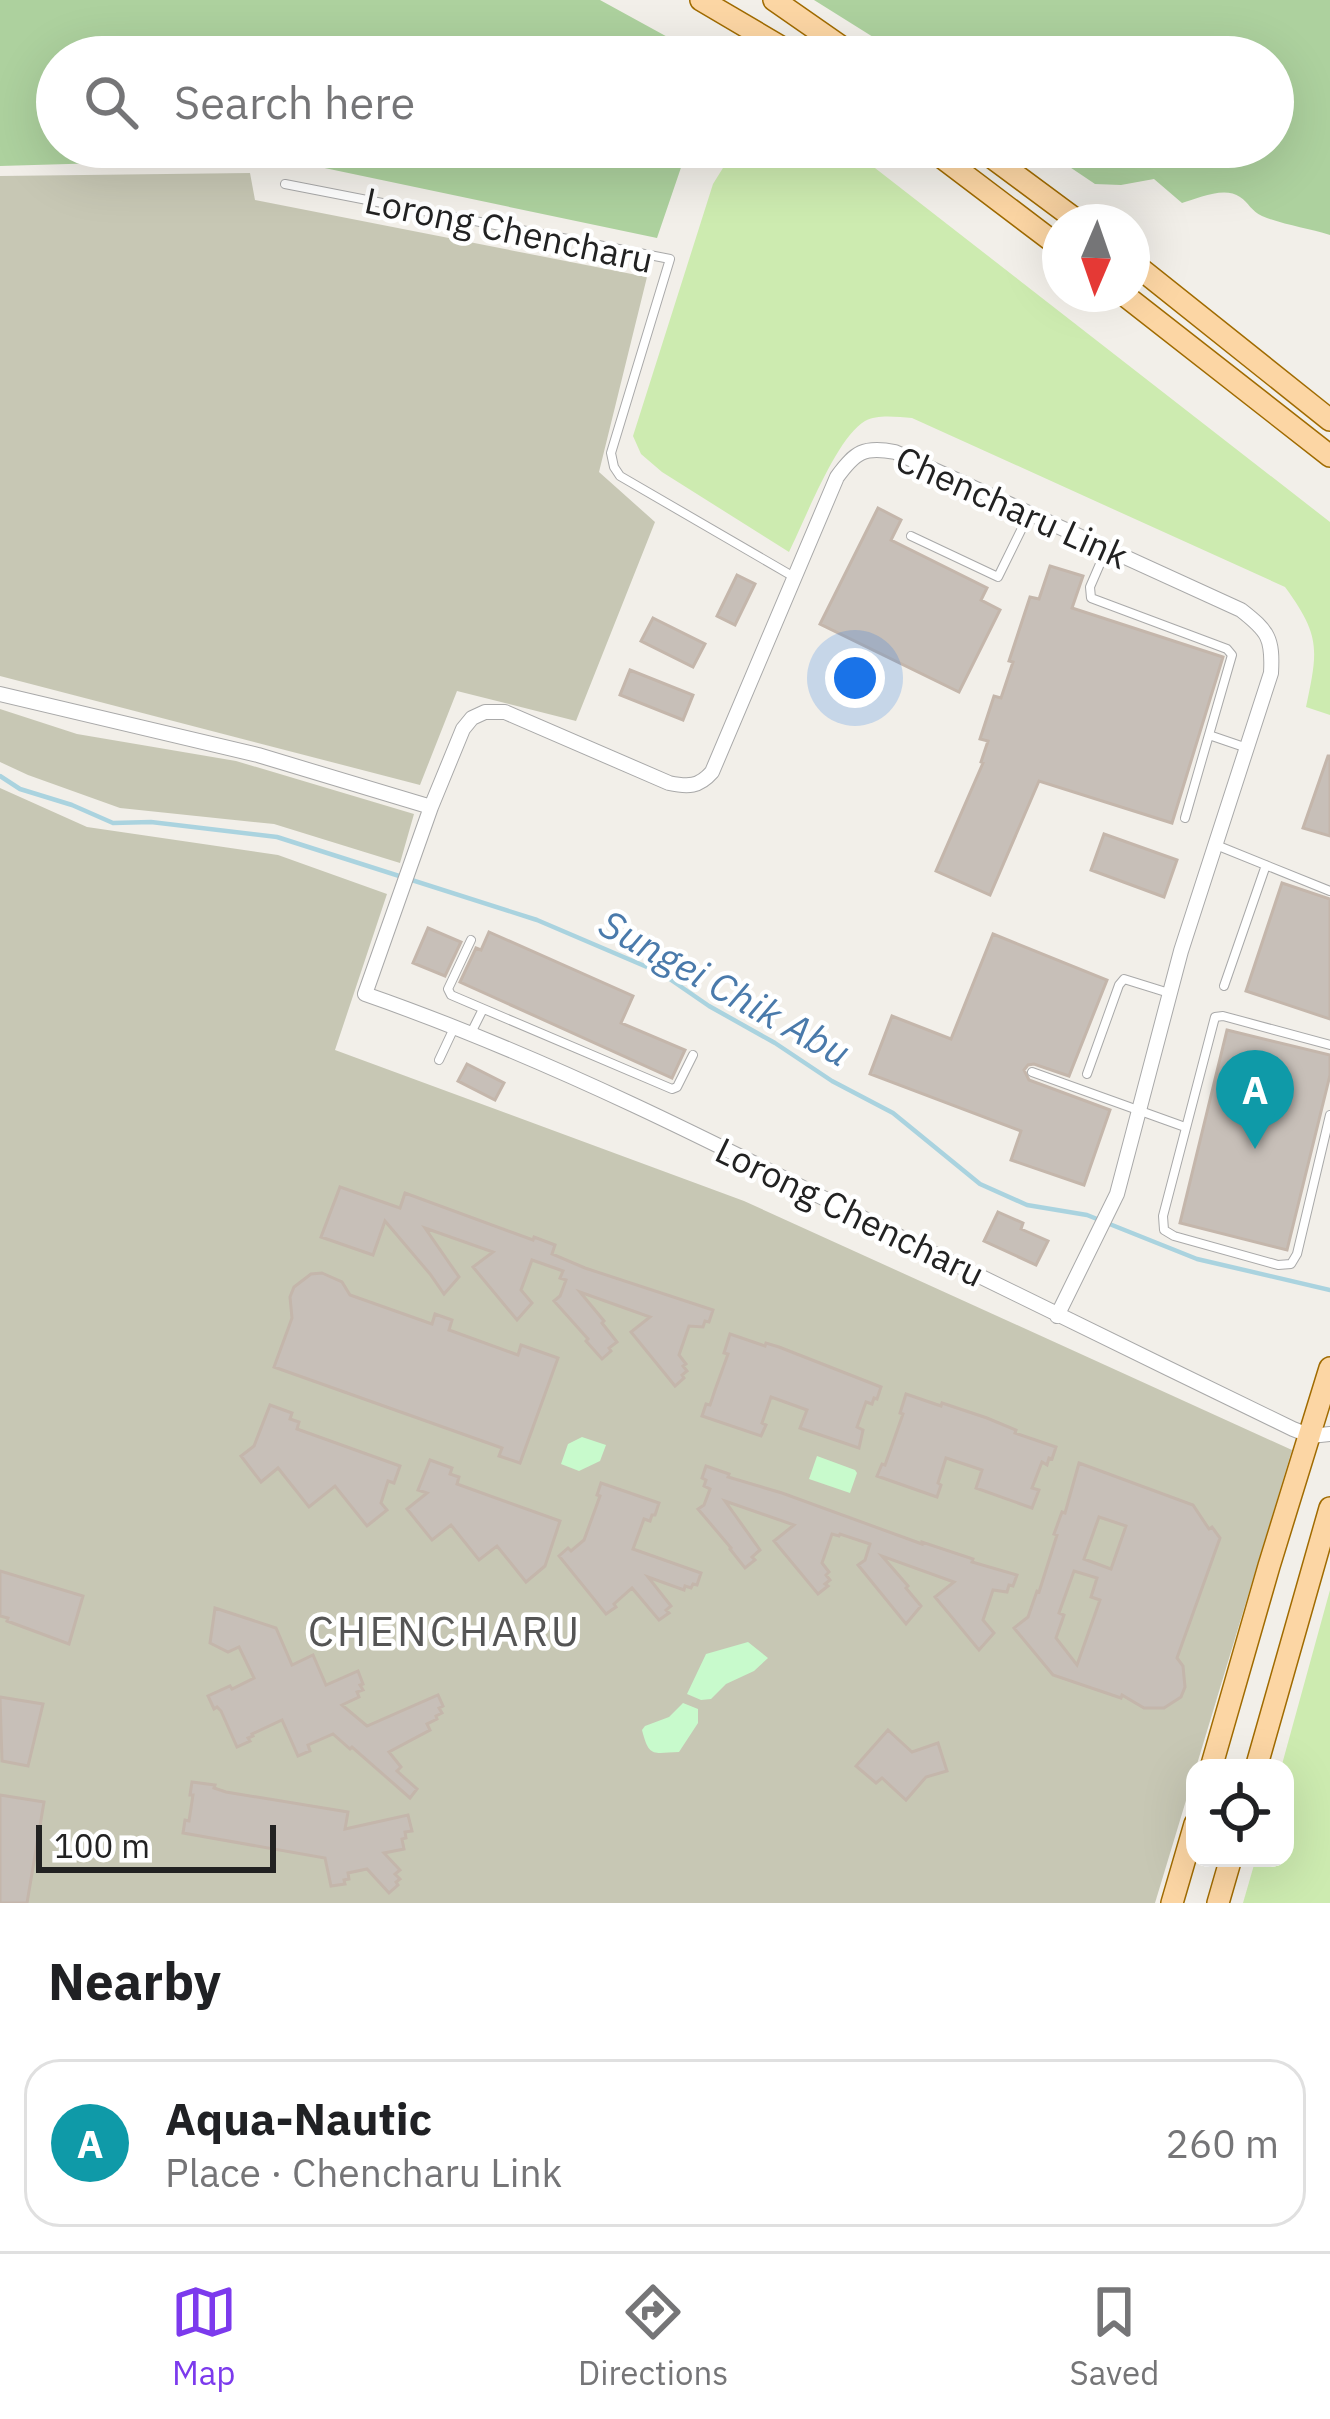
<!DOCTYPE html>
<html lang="en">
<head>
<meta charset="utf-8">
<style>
	body { margin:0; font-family:"IBM Plex Sans",sans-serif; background:#f2f2f2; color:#202124 }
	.controls { position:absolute; right:36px; bottom:36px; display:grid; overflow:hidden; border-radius:24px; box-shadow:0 12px 48px #0002 }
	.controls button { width:108px; height:108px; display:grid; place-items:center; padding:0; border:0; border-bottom:3px solid #e0e0e0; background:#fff; color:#202124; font:60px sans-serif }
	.compass { position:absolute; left:1042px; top:204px; width:108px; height:108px; border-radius:50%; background:#fff; box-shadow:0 12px 48px #0002; rotate:182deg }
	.scale { position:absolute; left:36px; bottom:30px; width:240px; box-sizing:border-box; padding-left:12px; border:6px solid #222; border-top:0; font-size:33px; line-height:42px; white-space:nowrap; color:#222; -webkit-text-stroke:9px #fff; paint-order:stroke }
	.you { position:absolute; left:855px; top:678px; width:42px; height:42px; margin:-30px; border:9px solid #fff; border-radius:50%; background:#1a73e8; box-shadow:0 0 0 18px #1a73e833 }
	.badge { display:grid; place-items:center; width:78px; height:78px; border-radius:50%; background:#7c3aed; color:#fff; font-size:39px; font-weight:700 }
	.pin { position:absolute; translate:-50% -99px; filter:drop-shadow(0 3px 6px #0008) }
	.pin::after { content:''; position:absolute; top:63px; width:42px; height:36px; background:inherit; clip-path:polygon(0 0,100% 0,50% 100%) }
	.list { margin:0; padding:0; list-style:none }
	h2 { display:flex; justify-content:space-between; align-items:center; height:156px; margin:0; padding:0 48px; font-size:51px }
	h2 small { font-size:39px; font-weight:400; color:#757577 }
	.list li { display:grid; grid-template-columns:78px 1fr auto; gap:36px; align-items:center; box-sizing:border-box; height:168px; margin:0 24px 24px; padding:0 24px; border:3px solid #e0e0e0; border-radius:36px }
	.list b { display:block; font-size:45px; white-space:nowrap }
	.list p { margin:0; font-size:39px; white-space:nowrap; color:#757577 }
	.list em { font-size:39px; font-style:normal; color:#757577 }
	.icon { flex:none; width:66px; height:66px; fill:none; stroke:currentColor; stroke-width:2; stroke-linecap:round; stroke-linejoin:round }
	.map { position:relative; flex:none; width:1330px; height:1903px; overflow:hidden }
	.search { position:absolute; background:#fff; box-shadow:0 12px 48px #0002; left:36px; right:36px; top:36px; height:132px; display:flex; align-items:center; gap:30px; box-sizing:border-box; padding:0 42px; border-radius:66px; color:#757577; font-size:45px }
	.sheet { height:348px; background:#fff }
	nav { display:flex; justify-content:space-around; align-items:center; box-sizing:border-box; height:168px; border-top:3px solid #e0e0e0; background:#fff; font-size:33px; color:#757577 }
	nav a { display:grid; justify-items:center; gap:6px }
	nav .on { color:#7c3aed }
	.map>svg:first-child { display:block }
	.construction { fill:#c7c7b4 }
	.grass { fill:#cdebb0 }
	.forest { fill:#add19e }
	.park { fill:#c8facc }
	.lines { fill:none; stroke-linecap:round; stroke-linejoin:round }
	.stream { stroke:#aad3df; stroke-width:4.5 }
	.building { fill:#c7bfb8; stroke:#c4b6ab; stroke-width:3; fill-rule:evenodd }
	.service-casing { stroke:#a9a9a9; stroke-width:10 }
	.minor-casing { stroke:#a9a9a9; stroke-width:16 }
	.primary-casing { stroke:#a06b00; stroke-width:24 }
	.service { stroke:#fff; stroke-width:8 }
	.minor { stroke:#fff; stroke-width:14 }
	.primary { stroke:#fcd6a4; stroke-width:21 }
	.labels { text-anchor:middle; stroke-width:9; stroke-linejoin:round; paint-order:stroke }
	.street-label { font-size:36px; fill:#222; stroke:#fff }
	.water-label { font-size:39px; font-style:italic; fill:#4a7aab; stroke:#fff }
	.quarter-label { font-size:42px; letter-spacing:3px; fill:#555; stroke:#fff }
</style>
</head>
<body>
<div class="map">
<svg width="1330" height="1903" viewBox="0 0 1330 1903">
	<rect width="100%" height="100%" fill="#f2efe9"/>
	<path class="construction" d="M250,173L255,200L647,277L599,472L655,522L576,721L457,691L420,785L0,676V176Z
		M0,709L77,734L236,761L414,814L400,863L274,824L120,808L28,775L0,762Z
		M0,788L87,827L278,855L387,894L335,1050L744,1201L1292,1450L1155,1903H0Z"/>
	<path class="grass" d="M736,147H848L1330,522V715L1306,707C1318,650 1321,636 1285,587L912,418C897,417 878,414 865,421C836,438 805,520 789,552L662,472L641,454L633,436L713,184Z
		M1330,1590V1903H1243L1256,1858H1285V1768H1281Z"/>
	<path class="forest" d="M0,0H600L704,57H57V147H688L657,238L277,158L0,166Z
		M814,0H1330V235C1308,228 1283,225 1262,216C1251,211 1249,203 1240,197C1225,186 1198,198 1182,203L1154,179L1121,185L1095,184L1040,147H1273V57H905Z"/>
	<path class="park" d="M582,1437L606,1445L600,1461L579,1471L561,1464L568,1444Z
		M817,1456L855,1470L857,1473L850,1493L809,1479Z
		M748,1642L768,1658L754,1671L726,1684L711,1699L701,1700L687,1694L706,1654Z
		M683,1703L698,1709V1723L679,1752C653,1753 649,1758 642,1730L645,1726L669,1717Z"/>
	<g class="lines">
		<path class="stream" d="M0,776L20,789L72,805L113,823L151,822L277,837L537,920L661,973L709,1006L775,1043L832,1081L893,1113L980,1184L1027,1205L1087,1215L1197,1259L1330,1290"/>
	</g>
	<path class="building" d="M878,508L901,520L891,540L987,588L981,600L1000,610L959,692L820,624Z
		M1050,566L1083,576L1072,608L1223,657L1172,823L1039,781L990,895L936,871L983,763L981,762L988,741L980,739L994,696L1001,698L1013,662L1009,661L1030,597L1039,599Z
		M737,575L755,584L735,625L717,616Z
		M653,618L705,644L693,667L641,641Z
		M630,670L693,695L683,720L620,695Z
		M1328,756H1330V836L1303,828Z
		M1104,834L1177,860L1164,897L1091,870Z
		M1282,883L1330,899V1019L1246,991Z
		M428,928L461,942L445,976L413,963Z
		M489,932L633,996L621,1023L685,1050L672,1078L460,982L476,948L481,950Z
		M993,934L1107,980L1069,1076L1034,1064L1028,1065L1024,1070L1029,1080L1110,1110L1084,1185L1011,1160L1021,1131L870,1074L892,1016L951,1039Z
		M1227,1030L1330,1055V1075L1287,1250L1180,1223Z
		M467,1064L504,1083L495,1100L458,1081Z
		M340,1187L400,1208L405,1193L533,1240L534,1237L555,1245L552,1254L585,1268L713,1310L709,1322L705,1321L703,1327L689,1326L679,1355L686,1364L683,1366L687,1371L682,1375L684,1378L675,1386L631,1332L650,1317L580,1292L604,1321L602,1323L617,1342L609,1348L611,1351L602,1359L586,1341L588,1339L554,1301L560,1296L566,1280L560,1278L563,1271L532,1260L521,1290L532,1303L517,1320L473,1267L493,1252L425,1228L459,1277L444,1294L430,1274L385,1221L373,1255L321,1237Z
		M998,1212L1023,1223L1021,1229L1048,1241L1036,1265L984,1241Z
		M322,1273L342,1282L350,1295L432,1324L435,1314L452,1320L449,1330L518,1355L521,1345L558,1358L520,1463L499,1456L502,1448L274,1367L292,1318L290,1297L294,1287L311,1274Z
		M730,1334L765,1346L766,1343L779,1347L881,1387L877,1399L874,1398L872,1404L866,1402L862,1413L857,1427L863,1430L859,1448L800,1428L807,1410L771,1397L762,1423L766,1425L761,1436L702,1416L706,1404L710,1405L715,1390L728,1354L724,1353Z
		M906,1394L941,1406L942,1403L987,1418L1016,1430L1015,1433L1056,1447L1052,1459L1049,1458L1047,1465L1042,1462L1032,1488L1039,1490L1032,1508L976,1488L982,1470L946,1458L938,1483L941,1485L937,1497L877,1476L882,1464L885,1465L903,1414L900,1413Z
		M270,1405L292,1413L290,1419L299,1422L297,1429L400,1466L394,1483L388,1481L381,1503L387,1510L367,1526L335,1486L309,1507L278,1468L261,1482L241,1456L254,1446Z
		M430,1460L452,1468L450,1474L459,1477L457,1484L560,1521L545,1566L526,1582L497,1546L479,1560L451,1525L432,1540L407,1509L427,1493L418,1490Z
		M1079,1463L1193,1505L1209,1529L1212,1527L1220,1538L1177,1658L1183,1666L1185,1687L1181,1697L1164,1708H1144L1122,1695L1121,1698L1053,1675L1014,1628L1028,1617L1037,1591L1039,1592L1057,1535L1054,1534L1062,1512L1065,1513ZM1099,1517L1126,1526L1111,1569L1084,1559ZM1074,1571L1097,1578L1091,1597L1100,1600L1077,1665L1056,1638L1064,1615L1059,1613Z
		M706,1466L729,1474L728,1477L782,1493L922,1544V1542L973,1559L972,1562L1017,1575L1013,1586L1009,1585L1007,1592L993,1590L983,1620L994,1633L979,1650L935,1597L954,1582L882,1556L908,1586L906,1588L921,1606L906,1624L858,1565L865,1560L870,1544L840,1534L839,1536L832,1534L822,1563L829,1572L826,1575L830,1580L825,1584L828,1586L818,1594L774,1541L794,1525L725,1501L760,1550L752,1557L755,1560L745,1568L730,1549L731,1548L698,1509L704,1505L710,1489L704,1486L706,1480L702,1478Z
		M601,1483L659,1503L655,1515H652L650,1521L644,1519L633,1549L701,1573L697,1585L693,1584L691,1588L685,1586L684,1590L648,1577L671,1606L666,1610L669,1613L659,1620L632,1588L614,1604L616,1607L606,1614L559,1556L568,1548L571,1551L584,1540L600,1496L597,1495Z
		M0,1571L83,1596L69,1644L7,1621L8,1618L0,1616Z
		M215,1608L276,1628L292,1665L313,1655L326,1685L358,1671L363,1684L360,1685L363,1690L357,1692L359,1697L342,1705L367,1726L438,1695L443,1706L439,1708L442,1713L436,1716L437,1719L427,1724L430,1730L389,1752L401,1767L397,1771L417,1789L410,1798L352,1747L350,1749L333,1734L308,1745L310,1751L298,1756L282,1720L252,1734L253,1736L248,1738L250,1741L237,1747L221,1711L217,1707L214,1709L208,1696L230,1686L232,1689L254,1678L239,1647L228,1652L210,1643Z
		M0,1697L43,1704L28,1766L2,1761Z
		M888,1730L912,1752L938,1743L947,1771L926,1777L906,1800L882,1778L876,1783L856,1766Z
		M192,1782L215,1785L214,1788L226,1792L348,1812L345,1829L408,1815L412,1831L405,1832L406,1838L402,1839L404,1849L384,1853L400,1870L395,1874L400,1879L396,1882L398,1885L389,1893L367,1869L348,1873L349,1879L344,1880L345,1884L331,1886L325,1858L183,1833L185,1820L189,1821L193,1795H190Z
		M0,1795L44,1802L27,1903H0Z"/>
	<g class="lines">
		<defs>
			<path id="service" d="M285,184L670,259L611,453L614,467L620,476L794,577
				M911,536L998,577L1029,514
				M1106,550L1090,587L1091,598L1227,649L1232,655L1185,818
				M1209,735L1247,748
				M1216,845L1330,891
				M471,940L448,989L451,995L672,1089L677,1087L693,1055
				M1224,986L1266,865
				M471,1033L483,1009
				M1330,1045L1223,1016L1215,1017L1163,1216L1164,1230L1174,1236L1278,1265L1291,1264L1297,1254L1330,1115
				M439,1060L454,1028
				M1032,1072L1185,1127
				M1087,1074L1119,985L1124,979L1169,993"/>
			<path id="minor" d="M0,694L258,755L431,807
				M1057,1316L1117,1194L1181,951L1271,673C1273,638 1268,631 1241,610L895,452C864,446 855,452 837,477L712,772C699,787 688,787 669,783L505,712H485L472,718L463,729L431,807L365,994C555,1060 739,1155 918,1246C1043,1308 1168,1368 1293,1429L1311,1436L1330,1434"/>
			<path id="primary" d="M701,0L798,57
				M774,0L856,57
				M928,147L1060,247
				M978,147L1079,222
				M1132,262L1330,420
				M1123,294L1330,456
				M1211,1768L1269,1566L1330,1368
				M1256,1768L1330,1508
				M1172,1903L1195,1824
				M1218,1903L1231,1858"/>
		</defs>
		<use href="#service" class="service-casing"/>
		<use href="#minor" class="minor-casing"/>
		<use href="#primary" class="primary-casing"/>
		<use href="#service" class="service"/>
		<use href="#minor" class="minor"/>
		<use href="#primary" class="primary"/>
	</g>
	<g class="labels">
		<g class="street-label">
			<text transform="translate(509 230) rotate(12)" y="13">Lorong Chencharu</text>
			<text transform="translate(1012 507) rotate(24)" y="13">Chencharu Link</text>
			<text transform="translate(850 1212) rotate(26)" y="13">Lorong Chencharu</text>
		</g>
		<g class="water-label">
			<text transform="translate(725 988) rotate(29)" y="14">Sungei Chik Abu</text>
		</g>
		<g class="quarter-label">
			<text x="445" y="1646">CHENCHARU</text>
		</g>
	</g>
</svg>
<div class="controls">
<button><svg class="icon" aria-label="locate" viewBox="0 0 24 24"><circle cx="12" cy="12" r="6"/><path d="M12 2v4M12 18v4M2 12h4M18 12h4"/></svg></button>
</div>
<svg class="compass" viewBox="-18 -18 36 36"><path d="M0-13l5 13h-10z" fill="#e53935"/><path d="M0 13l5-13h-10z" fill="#757577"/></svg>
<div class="scale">100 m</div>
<div class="you"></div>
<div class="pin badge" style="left:1255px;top:1149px;background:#0f9aa8">A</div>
<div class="search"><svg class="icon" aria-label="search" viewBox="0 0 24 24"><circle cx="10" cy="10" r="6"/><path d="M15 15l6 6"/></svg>Search here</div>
</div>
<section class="sheet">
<h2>Nearby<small></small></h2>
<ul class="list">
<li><span class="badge" style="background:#0f9aa8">A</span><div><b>Aqua-Nautic</b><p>Place · Chencharu Link</p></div><em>260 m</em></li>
</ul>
</section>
<nav>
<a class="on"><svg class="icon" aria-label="map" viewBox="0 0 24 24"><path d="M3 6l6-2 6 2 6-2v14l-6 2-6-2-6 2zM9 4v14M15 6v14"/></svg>Map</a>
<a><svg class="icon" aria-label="directions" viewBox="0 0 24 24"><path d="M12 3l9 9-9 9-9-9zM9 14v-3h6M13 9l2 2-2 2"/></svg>Directions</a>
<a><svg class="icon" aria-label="saved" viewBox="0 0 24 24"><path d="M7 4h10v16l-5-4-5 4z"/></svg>Saved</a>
</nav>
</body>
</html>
